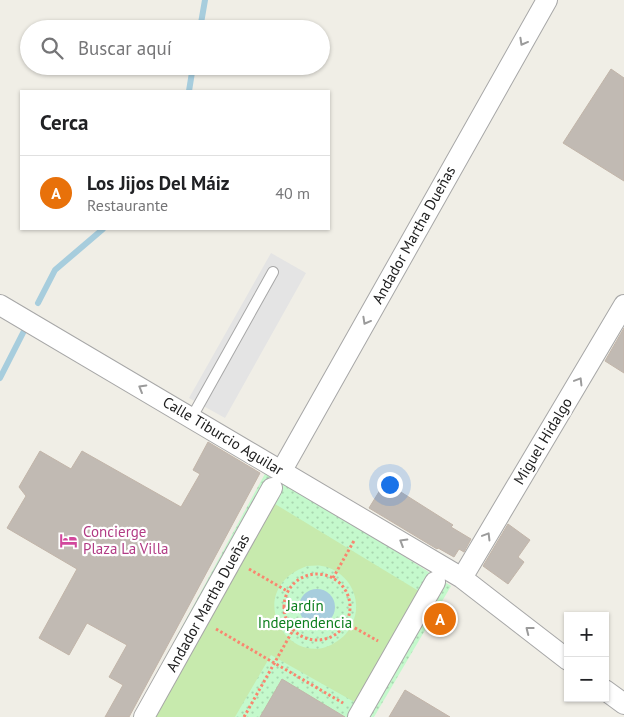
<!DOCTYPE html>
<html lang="es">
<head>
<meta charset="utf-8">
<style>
	body { margin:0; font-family:"PT Sans",sans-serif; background:#f6f6f6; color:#202124 }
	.controls { position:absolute; right:15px; bottom:15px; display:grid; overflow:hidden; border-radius:0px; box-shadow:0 1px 4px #0004 }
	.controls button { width:45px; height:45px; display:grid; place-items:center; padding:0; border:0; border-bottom:1px solid #e0e0e0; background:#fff; color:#202124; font:25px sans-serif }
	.you { position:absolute; left:389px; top:484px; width:18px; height:18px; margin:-12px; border:4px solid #fff; border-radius:50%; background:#1a73e8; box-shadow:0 0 0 8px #1a73e833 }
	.badge { display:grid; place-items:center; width:32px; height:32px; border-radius:50%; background:#b45309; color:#fff; font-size:16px; font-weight:700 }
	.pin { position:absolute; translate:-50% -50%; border:2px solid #fff; box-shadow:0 1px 5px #0006 }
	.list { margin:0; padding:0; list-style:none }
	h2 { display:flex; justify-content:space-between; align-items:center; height:65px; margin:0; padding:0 20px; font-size:21px }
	h2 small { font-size:16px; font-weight:400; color:#757577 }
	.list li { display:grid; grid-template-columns:32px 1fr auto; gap:15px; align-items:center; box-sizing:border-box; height:75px; padding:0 20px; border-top:1px solid #e0e0e0 }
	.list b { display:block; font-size:19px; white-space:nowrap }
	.list p { margin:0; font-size:16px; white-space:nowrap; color:#757577 }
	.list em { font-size:16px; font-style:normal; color:#757577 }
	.icon { flex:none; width:28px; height:28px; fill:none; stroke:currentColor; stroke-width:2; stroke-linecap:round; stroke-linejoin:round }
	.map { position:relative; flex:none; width:624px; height:717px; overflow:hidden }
	.search { position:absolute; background:#fff; box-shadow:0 1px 4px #0004; left:20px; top:20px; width:310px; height:55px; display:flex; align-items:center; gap:12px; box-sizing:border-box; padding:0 18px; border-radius:28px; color:#757577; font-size:19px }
	.panel { position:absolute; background:#fff; box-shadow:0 1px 4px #0004; left:20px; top:90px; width:310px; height:140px; border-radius:0px }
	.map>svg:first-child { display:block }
	.park { fill:url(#park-dots) }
	.garden { fill:#c7eaad; fill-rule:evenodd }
	.parking { fill:#e4e4e4 }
	.water { fill:#a7cddd }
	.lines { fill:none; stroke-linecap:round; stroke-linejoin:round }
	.stream { stroke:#a7cddd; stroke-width:6 }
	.building { fill:#c1bab3; stroke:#c2b5a9 }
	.lane-casing { stroke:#a7a7a7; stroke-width:12 }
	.street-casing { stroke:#a7a7a7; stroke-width:22 }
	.path { stroke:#f9866f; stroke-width:3; stroke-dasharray:2.5 2.5; stroke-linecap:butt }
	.lane { stroke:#fff; stroke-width:10 }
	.street { stroke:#fff; stroke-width:20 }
	.oneway { stroke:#9b9b9b }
	.labels { text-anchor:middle; stroke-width:4.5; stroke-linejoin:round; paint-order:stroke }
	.street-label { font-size:15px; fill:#202020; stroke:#fff }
	.hotel-label { font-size:15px; fill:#b23c85; stroke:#fff; text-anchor:start }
	.park-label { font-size:15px; fill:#0d7f1e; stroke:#fff }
</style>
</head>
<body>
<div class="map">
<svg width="624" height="717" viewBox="0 0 624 717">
	<defs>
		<pattern id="park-dots" width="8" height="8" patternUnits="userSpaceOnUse" patternTransform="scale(1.25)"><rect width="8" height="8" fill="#c4f9cc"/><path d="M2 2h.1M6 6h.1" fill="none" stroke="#a8d5af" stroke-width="1.8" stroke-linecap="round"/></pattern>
	</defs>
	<rect width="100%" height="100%" fill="#f0eee6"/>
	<path class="park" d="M267,470L451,586L374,717H133Z"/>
	<path class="garden" d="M275,504L422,593L358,704L271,655L235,717H155ZM307,566C312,566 317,565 322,566C349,571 364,600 352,624C348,634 340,640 331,645C285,667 243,589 307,566Z"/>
	<path class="parking" d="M271,253L306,273L225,418L189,398Z"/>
	<path class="water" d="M299 607a18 18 0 1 1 36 0a18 18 0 1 1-36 0Z"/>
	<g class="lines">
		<path class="stream" d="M200,29L205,0
			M189,91L193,66
			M38,303L55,270L103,229
			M0,378L27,325"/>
	</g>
	<path class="building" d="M611,69L624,78V181L563,143Z
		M624,328V373L605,361Z
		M208,442L260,473L129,717H105L123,685L109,677L127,645L87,623L69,655L39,638L77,569L7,528L26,496L19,487L40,451L71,469L82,451L181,507L200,474L193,470Z
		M385,482L453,525L451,527L471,539L464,552L459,549L454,557L438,548L437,549L369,508Z
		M508,524L530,540L518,557L524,562L508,584L483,566Z
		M282,679L345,717H260Z
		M405,690L450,717H389Z"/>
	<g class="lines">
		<defs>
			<path id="lane" d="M192,417L273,272"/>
			<path id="street" d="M0,305L462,578L568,660
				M282,470L547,0
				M462,578L624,305
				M605,690L624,704
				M144,717L272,488
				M358,717L435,582"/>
		</defs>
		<use href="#lane" class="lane-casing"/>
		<use href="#street" class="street-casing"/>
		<path class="path" d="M249,569L287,591
			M284 607a33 33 0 1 1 66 0a33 33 0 1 1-66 0Z
			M333,578L355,539
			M346,623L378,641
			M216,629L343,703
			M244,717L293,630"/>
		<use href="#lane" class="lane"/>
		<use href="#street" class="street"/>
	</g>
	<defs><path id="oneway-chevron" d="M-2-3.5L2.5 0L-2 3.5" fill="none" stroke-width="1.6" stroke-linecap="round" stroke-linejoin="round" transform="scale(1.25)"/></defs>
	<g class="oneway">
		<use href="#oneway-chevron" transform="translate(523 42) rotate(119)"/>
		<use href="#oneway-chevron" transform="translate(366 321) rotate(119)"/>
		<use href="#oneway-chevron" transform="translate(579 381) rotate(-59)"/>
		<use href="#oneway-chevron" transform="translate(142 388) rotate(-150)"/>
		<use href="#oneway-chevron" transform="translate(487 536) rotate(-59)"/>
		<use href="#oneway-chevron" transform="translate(403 542) rotate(-149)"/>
		<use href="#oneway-chevron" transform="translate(529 630) rotate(-142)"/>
	</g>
	<defs>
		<symbol id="hotel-bare" viewBox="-9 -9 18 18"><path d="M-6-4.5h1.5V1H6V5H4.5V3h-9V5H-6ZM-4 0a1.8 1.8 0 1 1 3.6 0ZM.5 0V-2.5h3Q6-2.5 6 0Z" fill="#d1479c" stroke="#fff" stroke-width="2.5" paint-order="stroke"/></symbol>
	</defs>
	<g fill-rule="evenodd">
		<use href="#hotel-bare" x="56" y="528" width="25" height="25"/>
	</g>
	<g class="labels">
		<g class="street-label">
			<text transform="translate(414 235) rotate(-61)" y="5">Andador Martha Dueñas</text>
			<text transform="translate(223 436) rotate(31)" y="5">Calle Tiburcio Aguilar</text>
			<text transform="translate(543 441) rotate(-59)" y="5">Miguel Hidalgo</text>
			<text transform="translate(208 603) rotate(-61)" y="5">Andador Martha Dueñas</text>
		</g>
		<g class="hotel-label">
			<text x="83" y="537">Concierge<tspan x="83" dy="17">Plaza La Villa</tspan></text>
		</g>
		<g class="park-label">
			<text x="305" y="611">Jardín<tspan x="305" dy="17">Independencia</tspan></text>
		</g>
	</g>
</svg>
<div class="controls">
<button>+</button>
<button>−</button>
</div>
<div class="you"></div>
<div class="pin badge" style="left:440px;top:619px;background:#e8710a">A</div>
<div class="search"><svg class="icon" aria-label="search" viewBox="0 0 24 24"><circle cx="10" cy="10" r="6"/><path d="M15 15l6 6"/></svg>Buscar aquí</div>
<section class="panel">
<h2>Cerca<small></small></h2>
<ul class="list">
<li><span class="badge" style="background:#e8710a">A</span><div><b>Los Jijos Del Máiz</b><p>Restaurante</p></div><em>40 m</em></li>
</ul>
</section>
</div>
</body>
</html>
